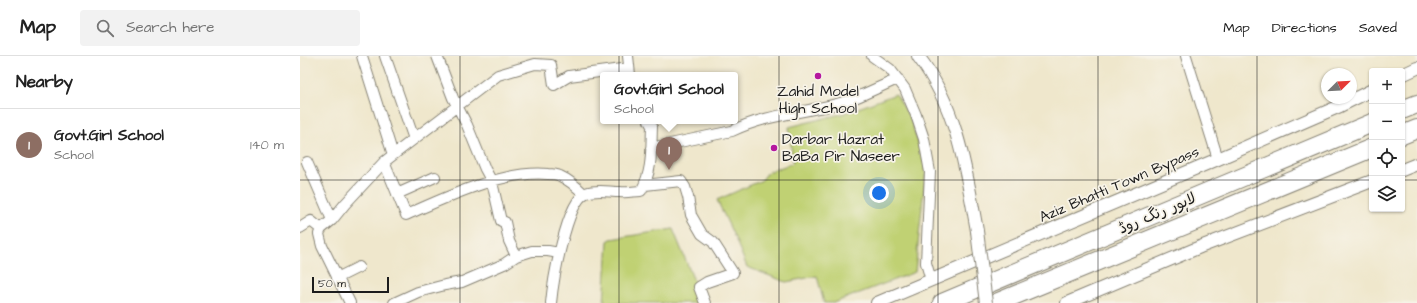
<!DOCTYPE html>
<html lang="en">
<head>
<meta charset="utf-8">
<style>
	body { margin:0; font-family:"Architects Daughter","Playpen Sans Arabic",sans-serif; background:#f2f2f2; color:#222 }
	.controls { position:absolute; right:12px; top:12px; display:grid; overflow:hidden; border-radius:4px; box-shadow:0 1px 3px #0004 }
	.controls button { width:36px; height:36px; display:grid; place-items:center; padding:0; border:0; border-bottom:1px solid #e0e0e0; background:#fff; color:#222; font:20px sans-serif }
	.compass { position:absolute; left:1021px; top:12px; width:36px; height:36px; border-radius:50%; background:#fff; box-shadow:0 1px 3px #0004; rotate:66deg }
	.scale { position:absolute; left:12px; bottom:10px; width:77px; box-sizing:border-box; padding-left:4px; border:2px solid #1c1c1c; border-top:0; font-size:11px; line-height:14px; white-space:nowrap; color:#1c1c1c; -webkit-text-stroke:3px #f7f3e8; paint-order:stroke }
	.you { position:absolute; left:579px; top:137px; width:14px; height:14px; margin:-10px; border:3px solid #fff; border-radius:50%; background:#1a73e8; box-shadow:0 0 0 6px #1a73e833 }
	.badge { display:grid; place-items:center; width:26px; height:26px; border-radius:50%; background:#0f766e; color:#fff; font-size:13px; font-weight:700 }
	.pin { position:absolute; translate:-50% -33px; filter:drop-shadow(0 1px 2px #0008) }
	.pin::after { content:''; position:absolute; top:21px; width:14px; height:12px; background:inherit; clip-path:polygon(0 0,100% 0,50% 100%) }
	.popup { position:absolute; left:300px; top:16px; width:138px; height:52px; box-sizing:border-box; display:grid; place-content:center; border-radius:4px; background:#fff; filter:drop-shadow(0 1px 3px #0005); font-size:13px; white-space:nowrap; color:#767676 }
	.popup b { font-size:15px; color:#222 }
	.popup::after { content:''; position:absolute; left:50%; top:100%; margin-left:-8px; border:8px solid transparent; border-top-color:#fff }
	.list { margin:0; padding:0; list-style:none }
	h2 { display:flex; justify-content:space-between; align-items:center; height:52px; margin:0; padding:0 16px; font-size:17px }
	h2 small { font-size:13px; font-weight:400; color:#767676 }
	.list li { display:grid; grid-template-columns:26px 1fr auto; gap:12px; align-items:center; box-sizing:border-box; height:72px; padding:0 16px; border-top:1px solid #e0e0e0 }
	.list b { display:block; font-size:15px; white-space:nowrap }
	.list p { margin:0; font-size:13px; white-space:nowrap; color:#767676 }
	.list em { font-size:13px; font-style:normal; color:#767676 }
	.icon { flex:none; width:22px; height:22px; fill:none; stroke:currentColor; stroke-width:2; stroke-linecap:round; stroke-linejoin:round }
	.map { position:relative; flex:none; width:1117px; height:247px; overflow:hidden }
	header { display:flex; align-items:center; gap:24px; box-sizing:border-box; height:56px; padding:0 20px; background:#fff; border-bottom:1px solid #e0e0e0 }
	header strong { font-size:19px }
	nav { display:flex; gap:22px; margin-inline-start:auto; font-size:14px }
	.search { width:280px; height:36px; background:#f2f2f2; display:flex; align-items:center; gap:10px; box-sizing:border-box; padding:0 14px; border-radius:4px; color:#767676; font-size:15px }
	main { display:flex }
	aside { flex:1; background:#fff }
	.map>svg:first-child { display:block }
	.green { fill:#c0d173; stroke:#6e7648 }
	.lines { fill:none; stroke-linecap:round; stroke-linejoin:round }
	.minor-casing { stroke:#868274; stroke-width:12 }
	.tertiary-casing { stroke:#868274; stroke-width:14 }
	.motorway-casing { stroke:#868274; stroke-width:20 }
	.minor { stroke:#fff; stroke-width:10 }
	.tertiary { stroke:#fff; stroke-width:12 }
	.motorway { stroke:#fff; stroke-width:18 }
	.tertiary-bridge-casing { stroke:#868274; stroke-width:14; stroke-linecap:butt }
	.tertiary-bridge { stroke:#fff; stroke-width:12 }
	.grid { fill:none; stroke:#1c1c1c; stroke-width:1; stroke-opacity:0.55 }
	.poi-dot { fill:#b5179e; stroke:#f7f3e8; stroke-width:1.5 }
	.labels { text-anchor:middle; stroke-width:3.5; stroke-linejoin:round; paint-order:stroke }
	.poi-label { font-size:15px; fill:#1c1c1c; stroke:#f7f3e8 }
	.street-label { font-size:15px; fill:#1c1c1c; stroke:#f7f3e8 }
</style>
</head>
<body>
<header>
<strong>Map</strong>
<div class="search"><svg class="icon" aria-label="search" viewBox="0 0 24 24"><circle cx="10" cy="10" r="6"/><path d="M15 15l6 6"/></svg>Search here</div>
<nav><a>Map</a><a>Directions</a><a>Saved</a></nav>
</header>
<main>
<aside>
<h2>Nearby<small></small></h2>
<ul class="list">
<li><span class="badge" style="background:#8d6e63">1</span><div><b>Govt.Girl School</b><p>School</p></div><em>140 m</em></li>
</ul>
</aside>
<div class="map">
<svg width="1117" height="247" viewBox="0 0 1117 247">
	<rect width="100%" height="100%" fill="#f7f3e8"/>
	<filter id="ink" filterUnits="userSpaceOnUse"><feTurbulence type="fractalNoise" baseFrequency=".025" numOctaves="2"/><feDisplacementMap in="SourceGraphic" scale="8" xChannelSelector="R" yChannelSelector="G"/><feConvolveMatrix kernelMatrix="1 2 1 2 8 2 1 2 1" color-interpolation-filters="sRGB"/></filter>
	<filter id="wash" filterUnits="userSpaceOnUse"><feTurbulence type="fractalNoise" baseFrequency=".012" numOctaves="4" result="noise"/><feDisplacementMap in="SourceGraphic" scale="16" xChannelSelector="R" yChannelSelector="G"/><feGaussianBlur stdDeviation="0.9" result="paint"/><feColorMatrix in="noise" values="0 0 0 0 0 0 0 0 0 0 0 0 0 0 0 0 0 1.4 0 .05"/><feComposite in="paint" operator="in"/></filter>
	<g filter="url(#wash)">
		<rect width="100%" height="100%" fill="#efe7cc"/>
		<path class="green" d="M596,38L611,64L626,114L615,216L533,247H524L517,220L486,226L447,211L434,180L417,144L462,124L468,116L493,107L489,71L545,57Z
			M373,173L403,247H304L308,185L311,183Z"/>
	</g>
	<g filter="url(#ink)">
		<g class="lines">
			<defs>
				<path id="minor" d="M85,0L114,83
					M137,0L153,42L167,69L185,113L192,126L201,165L205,166L209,185L216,200
					M328,0L330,19
					M572,0L590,13L605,33L616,59L624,83L630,116L626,207L631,224
					M886,0L918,103
					M351,92L432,75C468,57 509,57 547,45C564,39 581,30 598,23
					M93,99L198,19L235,8L251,9L254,29L269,20L329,12
					M7,106L32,164
					M84,106L106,159C147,141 202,114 248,118C252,118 256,118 260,120C269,124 277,131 284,138
					M345,129L381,125L385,131L388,141L391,159L402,178L413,186L433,217L407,226L399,231L405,247
					M97,138L135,121
					M0,172L11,165L21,173
					M37,222L59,211
					M50,247L22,190L19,178L21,173L32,164L45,148L84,106L93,99L62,0
					M94,247L118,236L145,229L162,226L204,208L216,200L232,195H248L259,197
					M251,247C253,226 266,146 286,137C296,133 309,136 320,136C327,137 334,135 341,135C353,115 351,92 352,70L349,65"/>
				<path id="tertiary" d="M618,0C657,51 666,113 677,175
					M1102,19L1117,12
					M1102,114L1117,108
					M577,247L918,103L1040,50L1072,34
					M767,247L900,191L1072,125"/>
				<path id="motorway" d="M1102,54L1117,48
					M1102,79L1117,73
					M642,247L1072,67
					M696,247L1072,92"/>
			</defs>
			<use href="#minor" class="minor-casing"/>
			<use href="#tertiary" class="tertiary-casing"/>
			<use href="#motorway" class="motorway-casing"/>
			<use href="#minor" class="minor"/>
			<use href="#tertiary" class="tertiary"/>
			<use href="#motorway" class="motorway"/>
			<defs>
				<path id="tertiary-bridge" d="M677,175L686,247"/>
			</defs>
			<use href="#tertiary-bridge" class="tertiary-bridge-casing"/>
			<use href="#tertiary-bridge" class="tertiary-bridge"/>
		</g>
	</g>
	<path class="grid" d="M160,0V247M319,0V247M479,0V247M638,0V247M798,0V247M957,0V247M0,124H1072M1102,124H1117"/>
	<g class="poi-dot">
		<circle cx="518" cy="20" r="4"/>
		<circle cx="474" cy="92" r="4"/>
	</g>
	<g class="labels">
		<g class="poi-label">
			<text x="518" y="40">Zahid Model<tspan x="518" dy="17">High School</tspan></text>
			<text x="482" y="88" text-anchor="start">Darbar Hazrat<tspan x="482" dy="17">BaBa Pir Naseer</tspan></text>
		</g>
		<g class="street-label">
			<text transform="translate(819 128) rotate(-23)" y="5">Aziz Bhatti Town Bypass</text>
			<text transform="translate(857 157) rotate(-23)" y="5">لاہور رنگ روڈ</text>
		</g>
	</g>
</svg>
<div class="controls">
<button>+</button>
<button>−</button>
<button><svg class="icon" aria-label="locate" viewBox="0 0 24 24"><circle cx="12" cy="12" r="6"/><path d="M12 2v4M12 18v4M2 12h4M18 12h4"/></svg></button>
<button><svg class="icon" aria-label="layers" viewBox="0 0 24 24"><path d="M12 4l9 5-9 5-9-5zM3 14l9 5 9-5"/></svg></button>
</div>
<svg class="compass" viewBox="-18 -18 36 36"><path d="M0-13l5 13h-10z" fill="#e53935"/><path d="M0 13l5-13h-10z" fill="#767676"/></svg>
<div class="scale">50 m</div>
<div class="you"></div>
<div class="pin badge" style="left:369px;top:114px;background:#8d6e63">1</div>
<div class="popup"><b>Govt.Girl School</b>School</div>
</div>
</main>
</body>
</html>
